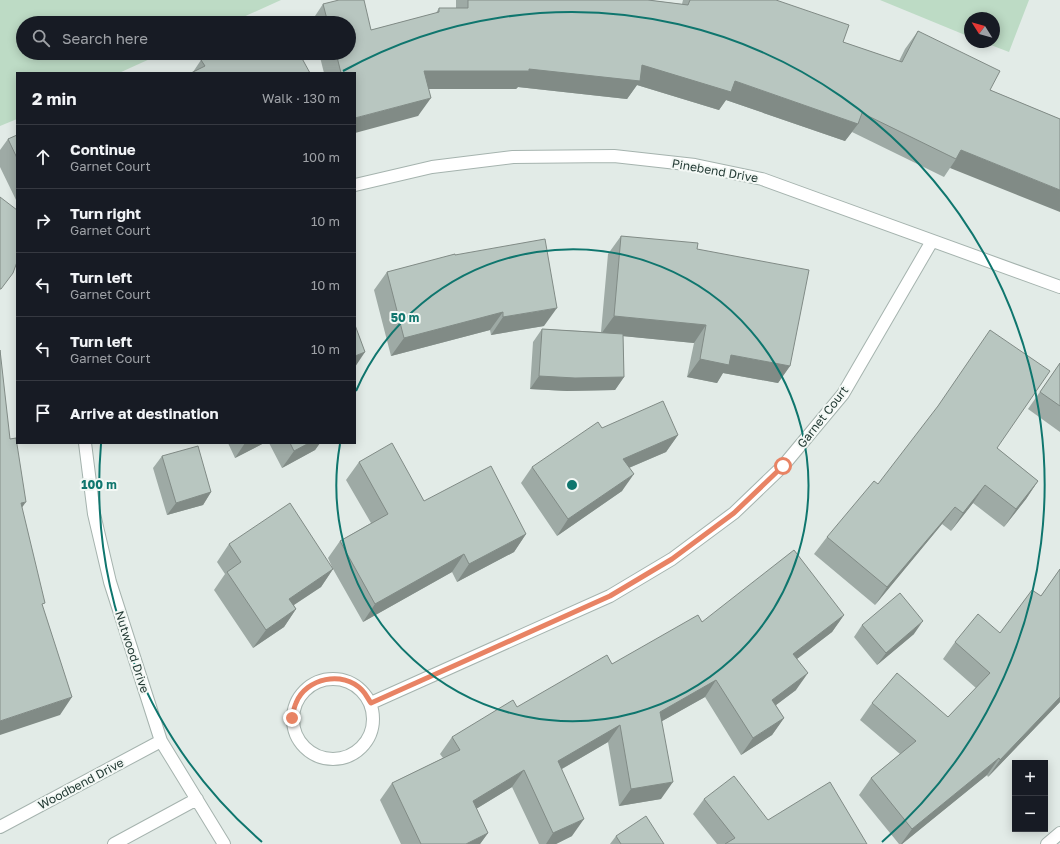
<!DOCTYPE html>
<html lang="en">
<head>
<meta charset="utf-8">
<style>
	body { margin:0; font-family:"Golos Text",sans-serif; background:#242831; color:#f1f3f6 }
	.controls { position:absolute; right:12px; bottom:12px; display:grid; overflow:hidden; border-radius:0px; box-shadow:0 2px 10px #0003 }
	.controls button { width:36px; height:36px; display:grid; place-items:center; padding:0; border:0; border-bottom:1px solid #363941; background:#171b24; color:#f1f3f6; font:20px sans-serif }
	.compass { position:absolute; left:964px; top:12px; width:36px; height:36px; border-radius:50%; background:#171b24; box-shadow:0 2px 10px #0003; rotate:307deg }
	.stop { position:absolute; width:12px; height:12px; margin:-9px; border:3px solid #e88364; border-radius:50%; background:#fff }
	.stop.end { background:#e88364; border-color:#fff; box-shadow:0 1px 4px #0008 }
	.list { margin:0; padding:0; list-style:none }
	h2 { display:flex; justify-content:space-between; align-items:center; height:52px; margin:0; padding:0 16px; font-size:17px }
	h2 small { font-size:13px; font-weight:400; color:#9ea1a6 }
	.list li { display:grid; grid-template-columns:26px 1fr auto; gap:12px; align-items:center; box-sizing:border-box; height:64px; padding:0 16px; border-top:1px solid #363941 }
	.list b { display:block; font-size:15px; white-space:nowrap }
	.list p { margin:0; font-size:13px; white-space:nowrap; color:#9ea1a6 }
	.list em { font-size:13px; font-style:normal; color:#9ea1a6 }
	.icon { flex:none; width:22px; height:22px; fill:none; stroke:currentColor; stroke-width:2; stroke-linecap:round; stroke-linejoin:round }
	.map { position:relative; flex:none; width:1060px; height:844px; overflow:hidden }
	.search { position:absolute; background:#171b24; box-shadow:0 2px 10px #0003; left:16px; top:16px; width:340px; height:44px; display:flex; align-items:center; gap:10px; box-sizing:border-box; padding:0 14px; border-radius:22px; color:#9ea1a6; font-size:15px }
	.panel { position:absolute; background:#171b24; box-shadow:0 2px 10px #0003; left:16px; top:72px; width:340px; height:372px; border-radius:0px }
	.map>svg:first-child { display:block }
	.green { fill:#bddbc5 }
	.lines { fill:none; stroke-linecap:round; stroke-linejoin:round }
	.minor-casing { stroke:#a5b3ae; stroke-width:14 }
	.minor { stroke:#fff; stroke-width:12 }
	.wall { fill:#9eaaa5 }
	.shaded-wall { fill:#818b86 }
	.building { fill:#b8c6c0; stroke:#818b86 }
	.route { stroke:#e88364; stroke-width:5 }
	.ring { fill:none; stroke:#0f766e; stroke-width:2 }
	.labels { text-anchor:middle; stroke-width:4; stroke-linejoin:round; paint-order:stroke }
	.street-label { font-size:12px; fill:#243b35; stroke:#f3f8f5 }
	.centre { fill:#0f766e; stroke:#f3f8f5; stroke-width:2 }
	.ring-label { font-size:12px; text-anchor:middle; font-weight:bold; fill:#0f766e; stroke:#f3f8f5; stroke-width:4; stroke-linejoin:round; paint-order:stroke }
</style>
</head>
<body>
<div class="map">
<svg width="1060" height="844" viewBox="0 0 1060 844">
	<rect width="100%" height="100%" fill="#e2ebe7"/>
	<path class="green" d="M0,0H281L230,23H23V53H163L119,73H17V119L0,126Z
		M880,0H1029L1009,52L983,42H994V18H970V37Z"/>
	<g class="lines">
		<defs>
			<path id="minor" d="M355,185L432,167L513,157L614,156L695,165L762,179L1060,287
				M85,443L94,514L110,582L161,741L224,844
				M293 719a40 40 0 1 1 80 0a40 40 0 1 1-80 0Z
				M371,703L610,596L672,559L734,513L783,466L843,394L932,241
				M0,827L161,741
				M114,844L197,799
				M1047,844L1060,833"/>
		</defs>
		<use href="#minor" class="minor-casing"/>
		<use href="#minor" class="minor"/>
	</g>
	<path class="wall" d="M456,0H648L682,4L683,0H776L843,42L899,61L905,49L918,31L990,90L1060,119L950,168L944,177L852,132L845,141L726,100L719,110L637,85L627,99L518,87L516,89H428L418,116L355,73H324L319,53H349V23H311V22L323,4L371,30L436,13L439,8H456Z
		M201,60L310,73L193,72Z
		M17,135V202L0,167V150L8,139Z
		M621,236L697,249L790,366L778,383L723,373L717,383L687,377L694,343L623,336L624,377L615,390L567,391L530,389L533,342L542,329L601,332L608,254Z
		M455,255L544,326L491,335L490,330L391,356L374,290L387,272Z
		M1060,363V432L1028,409Z
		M602,428L678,435L666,452L629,468L622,491L557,536L521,483L532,467Z
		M228,443H264L235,458Z
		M269,443H320L315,450L282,468Z
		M997,448L1038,481L1026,499L1004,527L973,503L951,531L942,524L875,605L814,554L827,537Z
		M162,456L211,492L203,505L167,515L153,468Z
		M359,462L424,501L526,534L514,552L457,582L452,572L363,622L333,569L321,587L294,605L296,609L284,627L253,648L214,590L225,574L217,562L229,544L333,569L328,558L340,541L371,523L346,480Z
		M1060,569V702L988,777L987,775L902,844H899L859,795L871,778L900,754L860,720L872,703L948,717L976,688L943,659L955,642L1000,633L1041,596Z
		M844,615L832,632L797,659L796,690L776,705L784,718L772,735L741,755L705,697L662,721L661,799L619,806L608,742L562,769L572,836L556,844H539L512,787L476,809L488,833L480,844H401L380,800L392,783L443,758L440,754L452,737L612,664L702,622Z
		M862,625L914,634L877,665L854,637Z
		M704,799L768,820L867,844H717L693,814Z
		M616,836L664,844H610Z"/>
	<path class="shaded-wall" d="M642,65L735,81L858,124L845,141L726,100L719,110L637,85L627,99L518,87L516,89H411L424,71Z
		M431,98L418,116L355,133V118Z
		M961,150L1060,190V212L950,168L956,159Z
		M557,308L544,326L491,335L503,317Z
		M503,312L490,330L391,356L404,338Z
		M614,316L706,325L694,343L601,334Z
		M365,352L355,367V356Z
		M731,355L790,366L778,383L723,373L717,383L687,377L700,359Z
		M539,376L624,377L615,390L567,391L530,389Z
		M678,435L666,452L612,475L623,459Z
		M245,443H264L235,458Z
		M309,443H320L315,450L282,468L294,451Z
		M634,474L622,491L557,536L568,519Z
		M1038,481L1026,499L1004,527L1016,509Z
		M985,485L973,503L951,531L963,513Z
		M211,492L203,505L167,515L176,503Z
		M26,502L13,520L21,503Z
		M955,507L942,524L875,605L887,587Z
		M526,534L514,552L457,582L469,564Z
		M464,554L452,572L363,622L375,604Z
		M333,569L321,587L277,616L289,599Z
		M296,609L284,627L253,648L266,630Z
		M844,615L832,632L781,671L793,654Z
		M923,621L914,634L877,665L886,653Z
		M808,673L796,690L760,717L772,700Z
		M716,680L705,697L648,729L660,712Z
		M72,697L60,715L0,735V721Z
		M1060,697V702L988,777L1000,760Z
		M784,718L772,735L741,755L753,738Z
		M620,725L608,742L546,778L558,761Z
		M999,758L987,775L902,844H901L912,829Z
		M524,770L512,787L461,818L473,801Z
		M673,782L661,799L619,806L631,789Z
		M584,819L572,836L556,844H546L553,833Z
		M488,833L480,844H466Z"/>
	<path class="building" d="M339,0H364L371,30L439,12V8H468V0H648L688,5L690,0H776L849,25L843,42L902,62L918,31L1000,71L990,90L1060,119V190L961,150L956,159L862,113L858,124L735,81L731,92L642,65L640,81L529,69V71H424L431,98L355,118V73H341L336,53H349V23H328L323,4Z
		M279,17L282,23H267Z
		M214,53H299L310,73H191L205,66L201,60Z
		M17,135V158L8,139Z
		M0,197L17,210V262L13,273L1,289H0Z
		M621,236L698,243L697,249L809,270L790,366L731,355L729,365L700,359L706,325L614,316Z
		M545,239L557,308L503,317V312L404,338L387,272L455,254V255Z
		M355,325L365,352L355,356Z
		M542,329L623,334L624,377L575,378L539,376Z
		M990,330L1050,371L997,448L1038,481L1016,509L985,485L963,513L955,507L887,587L827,537L874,481L878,484L938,406Z
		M0,350L10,439L16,438L26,502L21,503L45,603L42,604L72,697L0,721Z
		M1060,363V406L1040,392Z
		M663,401L678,435L623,459L634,474L568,519L532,467L598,422L602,428Z
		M290,443H309L294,451Z
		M392,443L424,501L491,466L526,534L469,564L464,554L375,604L340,541L388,514L359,462Z
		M198,446L211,492L176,503L162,456Z
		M290,503L333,569L289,599L296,609L266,630L227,572L241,562L229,544Z
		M794,550L844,615L793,654L808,673L772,700L784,718L753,738L716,680L660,712L673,782L631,789L620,725L558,761L584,819L553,833L524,770L473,801L488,833L466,844H421L392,783L460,750L452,737L513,700L517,707L607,655L612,664L698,615L702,622Z
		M1060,569V697L1000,760L999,758L912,829L871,778L916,741L872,703L897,673L948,717L990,673L955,642L978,614L1000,633L1032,590L1041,596Z
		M900,593L923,621L886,653L862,625Z
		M734,776L768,820L830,782L867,844H725L735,838L704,799Z
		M646,816L664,844H621L616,836Z"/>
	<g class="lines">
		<path class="route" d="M292,718C293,714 294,707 296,703C306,678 343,670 362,690C366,694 368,699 371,703L610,596L672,559L734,513L783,466"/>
	</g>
	<g class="ring">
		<path d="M356 391A236 236 0 1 1 340 444"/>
		<path d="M262 842A473 473 0 0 1 101 444M343 71A473 473 0 0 1 882 842"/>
	</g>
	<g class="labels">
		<g class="street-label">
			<text transform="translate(715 171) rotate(10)" y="4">Pinebend Drive</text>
			<text transform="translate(823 417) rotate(-52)" y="4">Garnet Court</text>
			<text transform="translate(132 652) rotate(72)" y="4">Nutwood Drive</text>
			<text transform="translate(81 784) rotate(-28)" y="4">Woodbend Drive</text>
		</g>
	</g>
	<circle cx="572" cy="485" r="6" class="centre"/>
	<g class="ring-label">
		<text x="405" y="322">50 m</text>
		<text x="99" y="489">100 m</text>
	</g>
</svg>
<div class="controls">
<button>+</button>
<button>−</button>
</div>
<svg class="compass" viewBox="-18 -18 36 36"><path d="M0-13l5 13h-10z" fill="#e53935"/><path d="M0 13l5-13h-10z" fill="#9ea1a6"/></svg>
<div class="stop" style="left:783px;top:466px"></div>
<div class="stop end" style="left:292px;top:718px"></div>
<div class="search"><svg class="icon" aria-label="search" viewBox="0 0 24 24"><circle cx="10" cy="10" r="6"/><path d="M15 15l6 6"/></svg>Search here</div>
<section class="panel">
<h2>2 min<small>Walk · 130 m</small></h2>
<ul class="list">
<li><svg class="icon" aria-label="ahead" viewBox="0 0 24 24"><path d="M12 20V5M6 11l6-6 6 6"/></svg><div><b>Continue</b><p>Garnet Court</p></div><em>100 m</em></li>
<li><svg class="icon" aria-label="right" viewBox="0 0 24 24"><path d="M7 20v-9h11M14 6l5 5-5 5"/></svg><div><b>Turn right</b><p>Garnet Court</p></div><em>10 m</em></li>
<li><svg class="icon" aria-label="left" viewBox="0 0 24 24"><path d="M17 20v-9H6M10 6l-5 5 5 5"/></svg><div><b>Turn left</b><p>Garnet Court</p></div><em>10 m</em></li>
<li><svg class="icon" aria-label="left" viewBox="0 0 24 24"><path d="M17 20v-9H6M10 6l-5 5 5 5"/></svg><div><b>Turn left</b><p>Garnet Court</p></div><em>10 m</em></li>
<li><svg class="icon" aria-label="arrive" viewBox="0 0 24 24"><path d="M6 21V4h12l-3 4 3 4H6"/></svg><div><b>Arrive at destination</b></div></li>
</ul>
</section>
</div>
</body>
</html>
